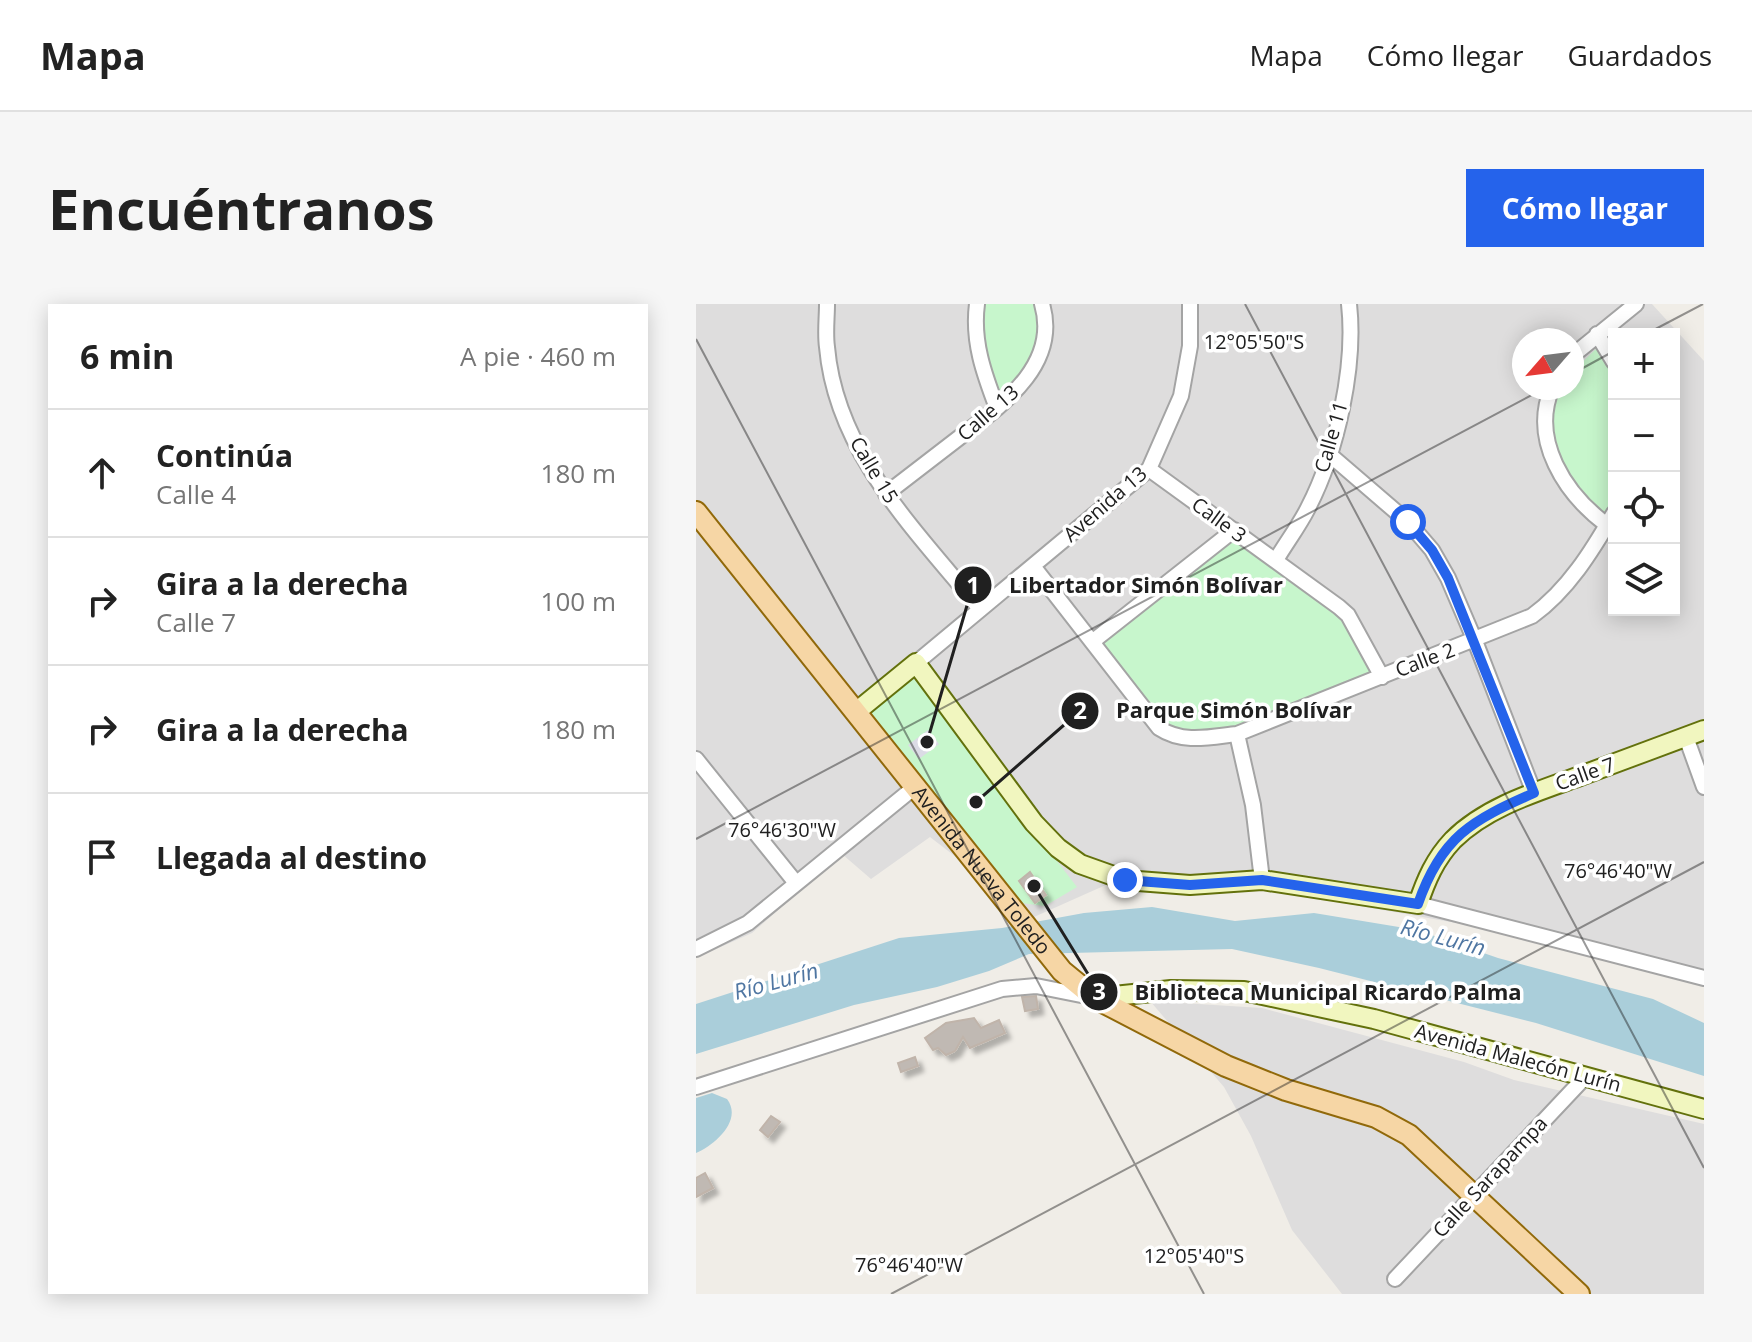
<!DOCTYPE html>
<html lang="es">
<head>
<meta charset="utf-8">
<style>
	body { margin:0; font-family:"Open Sans",sans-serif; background:#f6f6f6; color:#222 }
	.controls { position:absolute; right:24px; top:24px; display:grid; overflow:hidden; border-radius:0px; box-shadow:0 4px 20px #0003 }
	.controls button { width:72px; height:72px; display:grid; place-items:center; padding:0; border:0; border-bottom:2px solid #e0e0e0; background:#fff; color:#222; font:40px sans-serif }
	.compass { position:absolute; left:816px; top:24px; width:72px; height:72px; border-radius:50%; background:#fff; box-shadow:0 4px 20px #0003; rotate:242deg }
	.stop { position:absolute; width:24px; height:24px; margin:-18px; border:6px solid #2563eb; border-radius:50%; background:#fff }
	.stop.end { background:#2563eb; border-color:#fff; box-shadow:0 2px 8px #0008 }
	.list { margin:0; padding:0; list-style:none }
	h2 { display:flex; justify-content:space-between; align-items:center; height:104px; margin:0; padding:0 32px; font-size:34px }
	h2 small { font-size:26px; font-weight:400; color:#767676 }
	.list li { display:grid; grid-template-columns:52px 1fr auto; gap:24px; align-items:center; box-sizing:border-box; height:128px; padding:0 32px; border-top:2px solid #e0e0e0 }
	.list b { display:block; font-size:30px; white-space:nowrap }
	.list p { margin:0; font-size:26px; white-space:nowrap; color:#767676 }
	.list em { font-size:26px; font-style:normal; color:#767676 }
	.icon { flex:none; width:44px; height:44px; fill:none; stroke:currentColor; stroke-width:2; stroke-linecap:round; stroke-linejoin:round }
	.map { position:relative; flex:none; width:1008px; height:990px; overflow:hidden; border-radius:0px }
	header { display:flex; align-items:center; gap:48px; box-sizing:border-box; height:112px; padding:0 40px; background:#fff; border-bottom:2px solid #e0e0e0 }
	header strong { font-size:38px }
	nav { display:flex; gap:44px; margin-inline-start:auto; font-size:28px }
	.intro { display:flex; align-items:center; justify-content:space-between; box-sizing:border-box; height:192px; padding:0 48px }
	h1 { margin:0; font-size:56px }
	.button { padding:20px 36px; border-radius:0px; background:#2563eb; color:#fff; font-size:28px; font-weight:700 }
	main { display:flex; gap:48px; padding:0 48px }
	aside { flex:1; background:#fff; border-radius:0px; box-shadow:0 4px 20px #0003 }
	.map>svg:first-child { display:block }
	.residential { fill:#dedddd; fill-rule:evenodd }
	.park { fill:#c7f6cc }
	.plaza { fill:#dbdbe5 }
	.water { fill:#aaceda }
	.building { fill:#c0b9b3; stroke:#c0b4aa; stroke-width:2; filter:url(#shadow) }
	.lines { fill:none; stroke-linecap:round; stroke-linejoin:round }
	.street-casing { stroke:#a4a4a4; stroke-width:18 }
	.secondary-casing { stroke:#63710c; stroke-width:22 }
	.primary-casing { stroke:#91690a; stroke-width:24 }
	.street { stroke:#fff; stroke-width:14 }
	.secondary { stroke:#f1f6bf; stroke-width:18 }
	.primary { stroke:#f6d6a5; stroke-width:20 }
	.route { stroke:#2563eb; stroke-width:10 }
	.ticks { fill:none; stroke:#202020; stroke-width:2; stroke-opacity:0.45 }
	.labels { text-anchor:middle; stroke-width:7; stroke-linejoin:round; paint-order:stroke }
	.street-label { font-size:20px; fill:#202020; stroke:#fff }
	.water-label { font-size:22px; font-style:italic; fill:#4f76a2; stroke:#fff }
	.ticks-label { font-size:20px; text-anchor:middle; fill:#202020; stroke:#fff; stroke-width:7; stroke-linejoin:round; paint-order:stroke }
	.leader { fill:none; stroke:#202020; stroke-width:3 }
	.callout-dot { fill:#202020; stroke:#fff; stroke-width:3 }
	.mark-label { font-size:24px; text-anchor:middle; font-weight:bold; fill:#fff }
	.callout-label { font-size:22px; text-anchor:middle; font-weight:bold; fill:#202020; stroke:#fff; stroke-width:7; stroke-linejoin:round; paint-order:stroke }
</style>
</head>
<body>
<header>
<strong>Mapa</strong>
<nav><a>Mapa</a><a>Cómo llegar</a><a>Guardados</a></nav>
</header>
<div class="intro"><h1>Encuéntranos</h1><a class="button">Cómo llegar</a></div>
<main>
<aside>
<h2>6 min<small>A pie · 460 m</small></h2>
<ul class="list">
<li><svg class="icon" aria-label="ahead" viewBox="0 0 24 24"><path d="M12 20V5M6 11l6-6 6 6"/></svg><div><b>Continúa</b><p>Calle 4</p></div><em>180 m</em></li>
<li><svg class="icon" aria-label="right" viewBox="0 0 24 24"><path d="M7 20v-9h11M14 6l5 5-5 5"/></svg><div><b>Gira a la derecha</b><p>Calle 7</p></div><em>100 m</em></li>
<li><svg class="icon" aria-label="right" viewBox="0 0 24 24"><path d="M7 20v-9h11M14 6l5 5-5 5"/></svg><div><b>Gira a la derecha</b></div><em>180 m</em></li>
<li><svg class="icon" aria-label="arrive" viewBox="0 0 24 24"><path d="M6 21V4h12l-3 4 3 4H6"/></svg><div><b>Llegada al destino</b></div></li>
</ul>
</aside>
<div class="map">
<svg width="1008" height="990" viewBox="0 0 1008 990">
	<defs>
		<filter id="shadow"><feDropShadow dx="5.5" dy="5.5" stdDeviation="2" flood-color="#0004"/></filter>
	</defs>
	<rect width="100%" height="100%" fill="#f0ede7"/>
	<path class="residential" d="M0,0H956L1008,57V679L800,626L574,586L471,589L412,580L338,613L234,533L175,575L146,550L56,629L0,654ZM918,30H978V306H918ZM828,36H876V84H828Z
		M454,697L566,704L768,758L818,776L1008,820V990H646L596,926L555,832L528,783Z"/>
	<path class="park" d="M286,0H342C350,44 332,64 305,95C287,58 285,40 286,0Z
		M902,43L918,69V200L912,213C878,183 832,132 864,84H876V68Z
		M535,237L546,240L641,305L683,371L537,426L494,431L467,422L403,339Z
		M215,375L222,377L381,583L349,602L325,599L176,413V405Z"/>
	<path class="plaza" d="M232,426L243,440L223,455L212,441Z"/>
	<path class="water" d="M456,603L539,617L618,609L721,626L802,654L957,695L1008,719V772L840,719L623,664L536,645L333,650L293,667L241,683L158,701L0,750V700L203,634L306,624L388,609Z
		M16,789L31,795C47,816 19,841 0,849V794Z"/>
	<path class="building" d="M334,568L350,591L339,599L323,577Z
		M340,692L342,705L329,707L326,693Z
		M278,714L285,724L303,716L309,729L274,744L267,733L259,747L250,751L242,744L237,746L229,734L250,719Z
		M219,753L222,762L205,768L202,759Z
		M75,812L84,818L72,833L64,826Z
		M9,869L17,884L0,893V874Z"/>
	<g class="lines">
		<defs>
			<path id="street" d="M131,0C131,14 129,29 131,43C140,149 221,228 284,305
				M281,0C276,37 288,70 301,104
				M901,30L918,58
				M876,52L940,0
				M856,84C834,136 869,190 911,221
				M633,150L712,218L736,246L752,274L779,337L838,489
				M453,165L643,303L652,311L686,373
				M190,190C215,171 239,152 264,133C306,101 364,61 346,0
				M580,256C590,239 603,222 612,204C641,148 660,62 653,0
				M337,262L463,424C487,440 514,433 541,430L836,312C872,286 896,247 918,209
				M396,338L538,226
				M220,359L453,165L485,92L494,42V0
				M541,430L557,501L566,576
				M990,433L1008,483
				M0,455L100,579
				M722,600L1008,674
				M0,645L52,619L220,482
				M0,783L306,685L340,682L395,693
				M699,975L890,772"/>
			<path id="secondary" d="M160,408L220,359L338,519L362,544L384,560L429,576L494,581L566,576L722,600C730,576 739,555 757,536C791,502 843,487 887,471C927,456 968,441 1008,426
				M399,694L475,686L548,687L678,715L1008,805"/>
			<g id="primary">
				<path id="s1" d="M0,208L366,667L399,694L530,762L590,786L680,813L713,831L883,990"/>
			</g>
		</defs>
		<use href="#street" class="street-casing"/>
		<use href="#secondary" class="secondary-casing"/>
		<use href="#primary" class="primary-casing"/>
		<use href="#street" class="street"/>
		<use href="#secondary" class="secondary"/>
		<use href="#primary" class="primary"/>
	</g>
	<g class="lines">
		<path class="route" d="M429,576L494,581L566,576L722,600C745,533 776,516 838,489L752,274L736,246L712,218"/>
	</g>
	<path class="ticks" d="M549,0L1008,864M950,30L1007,0M0,35L508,990M876,70L918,47M0,535L849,84M195,990L1008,558"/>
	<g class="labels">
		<g class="street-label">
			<text transform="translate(292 109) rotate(-41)" y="7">Calle 13</text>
			<text transform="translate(635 133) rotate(-74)" y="7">Calle 11</text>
			<text transform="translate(178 166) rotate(59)" y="7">Calle 15</text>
			<text transform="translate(409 200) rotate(-41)" y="7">Avenida 13</text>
			<text transform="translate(523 216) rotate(36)" y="7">Calle 3</text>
			<text transform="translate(729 356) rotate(-21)" y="7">Calle 2</text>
			<text transform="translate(889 470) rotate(-20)" y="7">Calle 7</text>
			<text dy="7" stroke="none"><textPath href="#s1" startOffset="458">Avenida Nueva Toledo</textPath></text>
			<text transform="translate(822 754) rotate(15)" y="7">Avenida Malecón Lurín</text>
			<text transform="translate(794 873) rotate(-47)" y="7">Calle Sarapampa</text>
		</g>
		<g class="water-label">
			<text transform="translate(747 633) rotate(15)" y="8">Río Lurín</text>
			<text transform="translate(80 677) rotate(-15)" y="8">Río Lurín</text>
		</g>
	</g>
	<g class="ticks-label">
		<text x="558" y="45">12°05'50"S</text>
		<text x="86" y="533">76°46'30"W</text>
		<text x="922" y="574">76°46'40"W</text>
		<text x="498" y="959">12°05'40"S</text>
		<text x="213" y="968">76°46'40"W</text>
	</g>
	<path class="leader" d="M231 438L277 281M280 498L384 407M338 582L403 688"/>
	<g class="callout-dot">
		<circle cx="231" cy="438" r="8"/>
		<circle cx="280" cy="498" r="8"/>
		<circle cx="338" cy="582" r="8"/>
		<circle cx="277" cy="281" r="20"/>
		<circle cx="384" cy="407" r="20"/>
		<circle cx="403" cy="688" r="20"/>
	</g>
	<g class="mark-label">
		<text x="277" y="290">1</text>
		<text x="384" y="415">2</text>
		<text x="403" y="696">3</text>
	</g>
	<g class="callout-label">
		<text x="450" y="289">Libertador Simón Bolívar</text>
		<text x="538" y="414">Parque Simón Bolívar</text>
		<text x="632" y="696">Biblioteca Municipal Ricardo Palma</text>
	</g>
</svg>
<div class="controls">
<button>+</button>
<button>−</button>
<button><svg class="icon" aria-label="locate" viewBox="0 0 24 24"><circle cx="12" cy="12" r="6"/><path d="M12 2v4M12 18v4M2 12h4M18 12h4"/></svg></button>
<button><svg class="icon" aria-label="layers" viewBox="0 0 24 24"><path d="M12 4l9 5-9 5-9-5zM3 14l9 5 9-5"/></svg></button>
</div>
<svg class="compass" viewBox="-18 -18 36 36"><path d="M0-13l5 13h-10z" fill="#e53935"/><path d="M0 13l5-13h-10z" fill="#767676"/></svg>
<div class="stop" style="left:712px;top:218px"></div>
<div class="stop end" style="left:429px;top:576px"></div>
</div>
</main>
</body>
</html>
